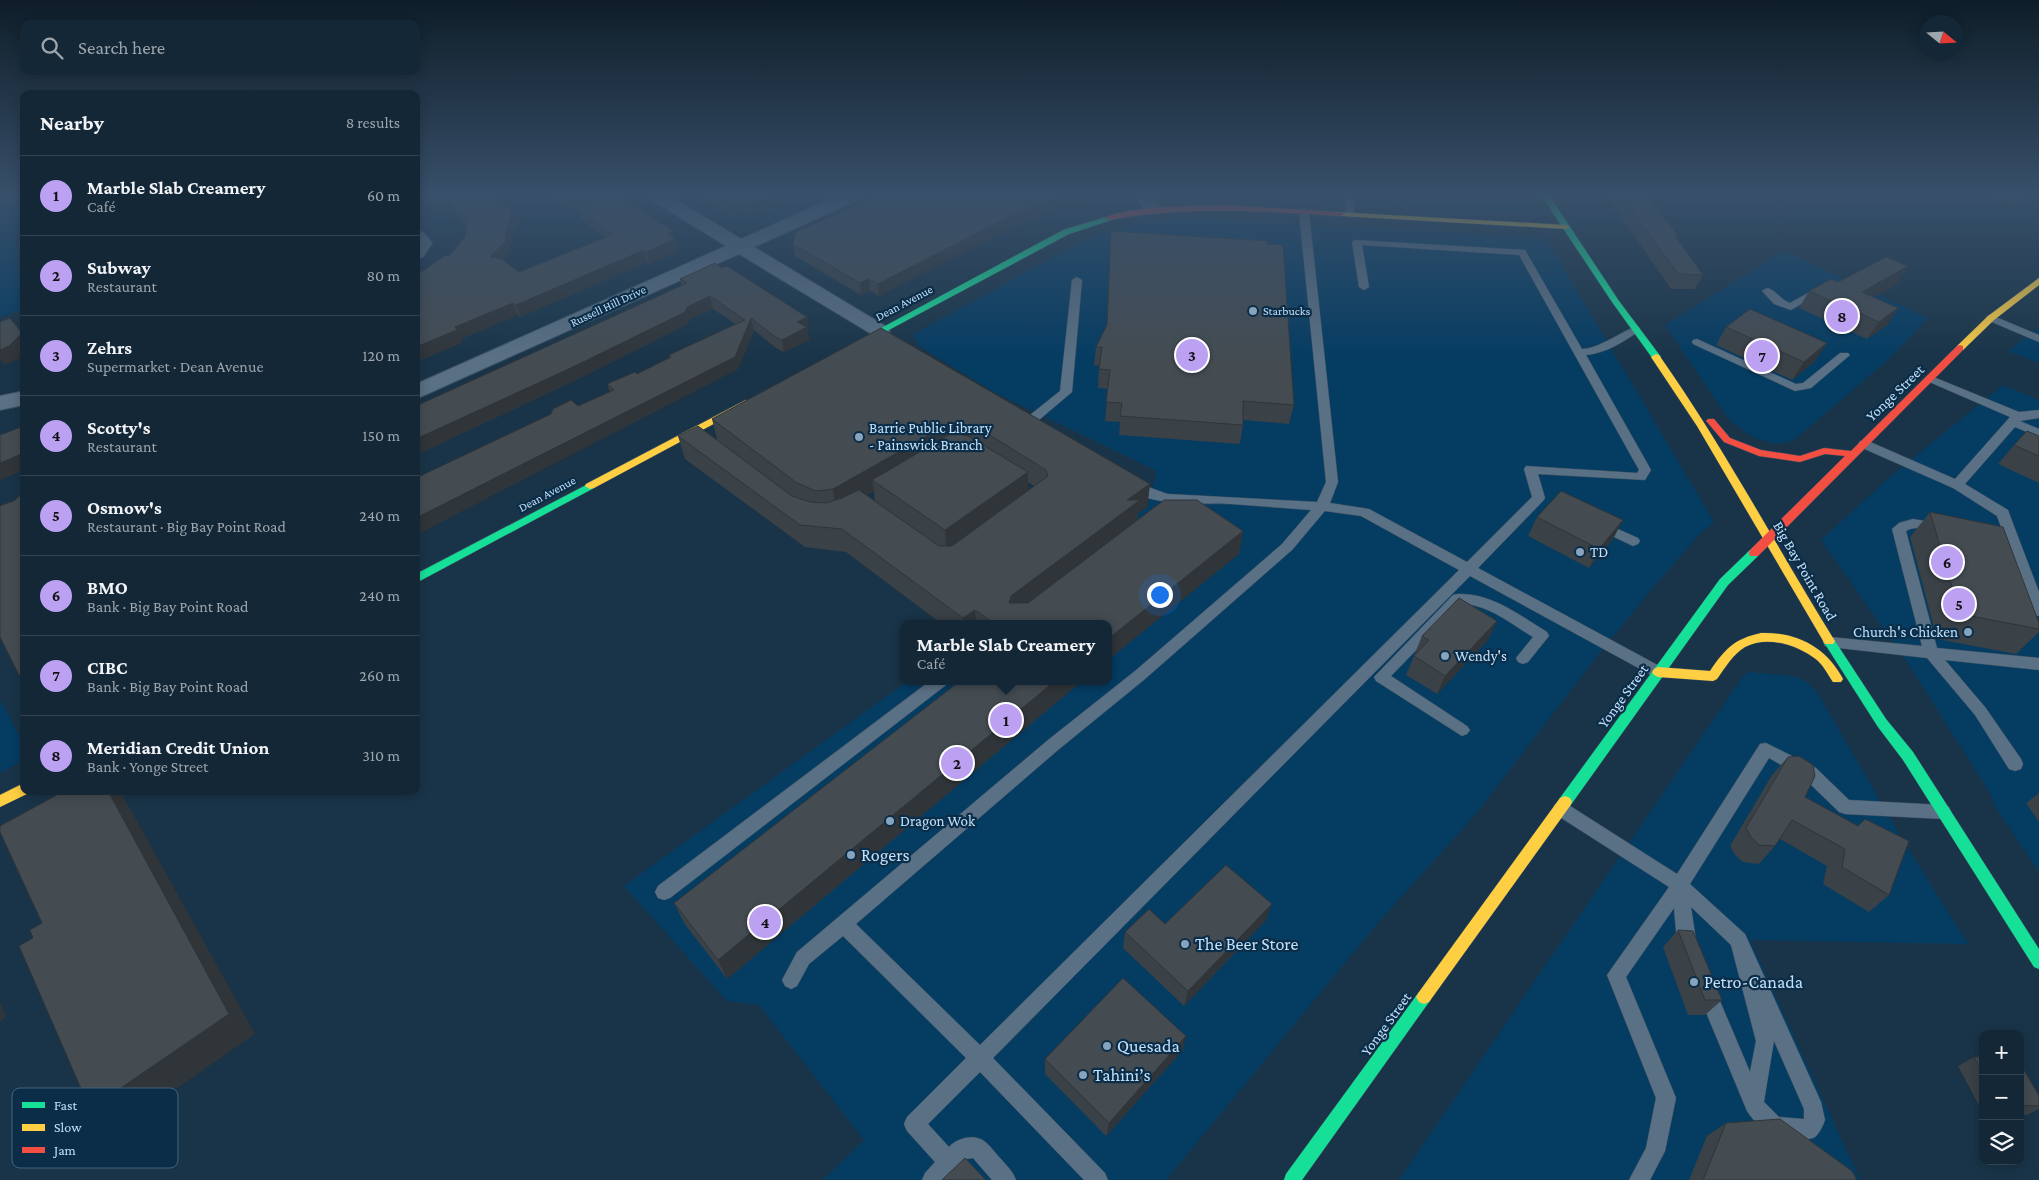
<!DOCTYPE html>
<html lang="en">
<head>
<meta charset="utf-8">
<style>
	body { margin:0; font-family:"Crimson Pro",serif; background:#1c2f3e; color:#f1f3f6 }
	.controls { position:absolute; right:15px; bottom:15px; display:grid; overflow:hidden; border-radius:10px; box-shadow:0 2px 12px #0003 }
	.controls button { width:45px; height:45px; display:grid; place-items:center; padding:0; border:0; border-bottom:1px solid #324451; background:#132736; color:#f1f3f6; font:25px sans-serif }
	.compass { position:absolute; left:1919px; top:15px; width:45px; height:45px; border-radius:50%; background:#132736; box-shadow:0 2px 12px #0003; rotate:108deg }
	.you { position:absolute; left:1159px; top:594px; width:18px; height:18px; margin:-12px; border:4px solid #fff; border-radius:50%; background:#1a73e8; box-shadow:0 0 0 8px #1a73e833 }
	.badge { display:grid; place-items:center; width:32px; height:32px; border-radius:50%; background:#bca0f2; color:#111; font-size:16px; font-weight:700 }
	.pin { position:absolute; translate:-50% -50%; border:2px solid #fff; box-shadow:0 1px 5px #0006 }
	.popup { position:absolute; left:900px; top:620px; width:212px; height:65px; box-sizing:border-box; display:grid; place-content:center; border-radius:10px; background:#132736; filter:drop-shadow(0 1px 4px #0005); font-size:16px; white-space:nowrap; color:#9da5ad }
	.popup b { font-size:19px; color:#f1f3f6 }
	.popup::after { content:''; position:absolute; left:50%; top:100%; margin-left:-10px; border:10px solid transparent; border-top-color:#132736 }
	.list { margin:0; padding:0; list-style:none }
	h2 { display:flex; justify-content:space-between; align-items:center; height:65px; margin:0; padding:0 20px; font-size:21px }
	h2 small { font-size:16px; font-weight:400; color:#9da5ad }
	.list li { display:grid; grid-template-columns:32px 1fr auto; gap:15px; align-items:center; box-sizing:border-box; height:80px; padding:0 20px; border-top:1px solid #324451 }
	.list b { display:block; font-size:19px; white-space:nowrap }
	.list p { margin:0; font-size:16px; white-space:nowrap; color:#9da5ad }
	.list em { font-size:16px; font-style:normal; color:#9da5ad }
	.icon { flex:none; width:28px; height:28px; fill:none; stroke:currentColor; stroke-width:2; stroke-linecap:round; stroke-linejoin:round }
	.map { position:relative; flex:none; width:2039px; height:1180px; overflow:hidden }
	.search { position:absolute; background:#132736; box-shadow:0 2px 12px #0003; left:20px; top:20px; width:400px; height:55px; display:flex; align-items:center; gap:12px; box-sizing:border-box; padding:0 18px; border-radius:10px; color:#9da5ad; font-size:19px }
	.panel { position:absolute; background:#132736; box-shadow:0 2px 12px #0003; left:20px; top:90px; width:400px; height:705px; border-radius:10px }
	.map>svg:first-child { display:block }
	.built { fill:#053c62 }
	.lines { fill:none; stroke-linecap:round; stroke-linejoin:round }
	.lane-casing { stroke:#3b5061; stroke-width:1 }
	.street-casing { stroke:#3b5061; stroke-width:2 }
	.fast-casing { stroke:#3b5061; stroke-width:1 }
	.slow-casing { stroke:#3b5061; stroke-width:1 }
	.jam-casing { stroke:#3b5061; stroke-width:1 }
	.lane { fill:#5a7084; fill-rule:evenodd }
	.street { fill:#5a7084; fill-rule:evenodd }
	.fast { fill:#16e098; fill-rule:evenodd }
	.slow { fill:#ffcf43; fill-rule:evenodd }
	.jam { fill:#f24e42; fill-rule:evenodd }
	.wall { fill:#3a4147; fill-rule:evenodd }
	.shaded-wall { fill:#303539 }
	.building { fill:#444c52; stroke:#303539 }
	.poi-dot { fill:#86a4bd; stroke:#0c2d47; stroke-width:2 }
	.labels { text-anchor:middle; stroke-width:4.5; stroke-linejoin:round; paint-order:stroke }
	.far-street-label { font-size:12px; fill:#c1e0fc; stroke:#0c2d47 }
	.far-poi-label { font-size:12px; fill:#c1e0fc; stroke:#0c2d47; text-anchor:start }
	.street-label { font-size:15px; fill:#c1e0fc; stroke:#0c2d47 }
	.poi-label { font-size:15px; fill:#c1e0fc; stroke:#0c2d47; text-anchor:start }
	.near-poi-label { font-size:18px; fill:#c1e0fc; stroke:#0c2d47; text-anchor:start }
	.key { fill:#0c2d47; stroke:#42637d; stroke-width:1 }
	.key-label { font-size:14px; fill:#c1e0fc }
</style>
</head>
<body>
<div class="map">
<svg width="2039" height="1180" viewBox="0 0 2039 1180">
	<rect width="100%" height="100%" fill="#193448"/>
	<path class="built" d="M0,195H24V226L15,234L23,310L0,317Z
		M1324,195H1519L1528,210L1522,213L1325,201Z
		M1194,218L1542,238L1548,242L1714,522L1699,535L1656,584L1598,655L1475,815L1377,924L1166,1180H823L864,1140L759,1005L727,1001L624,886L908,681H1108V624H988L1147,507L1157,471L994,392L922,348L915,340L914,334L1079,243L1100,234L1146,222Z
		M1784,251L1928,318L1890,358L1793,441L1776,444L1754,438L1730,421L1665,325Z
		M2039,327V363L2008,351Z
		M2003,385L2039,400V872L1995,807L1990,793L1909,665L1821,540L1891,476Z
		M1749,672L1794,676L1808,683L1817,692L1901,837L1968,944L1750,940L1860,1180H1399L1743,676Z
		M0,700L24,744V760L0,773Z"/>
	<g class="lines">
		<defs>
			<path id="lane" d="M1345,195H1354V217L1351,218L1346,215Z
				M1304,209L1309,212L1338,482L1330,503L1369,509L1467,562L1532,497L1524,469L1526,466L1637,473L1639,470L1519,255L1362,245L1369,287L1364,290L1359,287L1352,242L1354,240L1525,250L1582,349C1603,348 1629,325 1639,327L1640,329L1639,331C1622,343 1606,353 1586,355L1651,470L1645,480L1538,474L1545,498L1543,501L1478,568L1663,668L1665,672L1663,676L1658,678L1653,676L1470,576L993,1058L1105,1173L1108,1180H1084L980,1072L928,1124L949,1147C956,1139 973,1133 984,1141C990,1145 995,1153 1000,1158C1006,1165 1013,1171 1016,1180H992L973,1158L966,1159L946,1180H922L925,1173L935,1162L907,1131L904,1124L907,1117L966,1058L843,936L809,964L797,986L791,989L785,986L782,980L797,952L1048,740L1135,671L1282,544L1311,510C1284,508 1258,506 1231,504C1207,503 1141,507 1127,486L1129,483C1137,481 1157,491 1168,494L1317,502L1326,482L1299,212ZM1325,511L1361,516L1459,570L980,1045L856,924L1058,750L1145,679L1292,550Z
				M1077,277L1082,280L1072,392L1033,425H1025L1023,422L1025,419L1060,391L1072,280Z
				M1767,288C1776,290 1781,300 1790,303L1815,289H1823L1824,291L1791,310L1774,304L1762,291Z
				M1991,315L2039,335V342L1987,320L1986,318L1987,316Z
				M1697,339L1796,384L1803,383L1840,353H1848L1850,355L1811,388L1795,391L1693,344L1692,342L1693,340Z
				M1931,376L2019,412L2039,410V418L2020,421L2039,429V437L2015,427L1965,484L2008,510L2009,513L2039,592V616L2034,615L2032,611L2008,545L1985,540L1983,537L1985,534L1990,532L2004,535L1997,516L1953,488L1860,447L1858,444L1860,441H1868L1955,479L2010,417L1927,381L1925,379Z
				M1913,519L1944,524L1946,527L1944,530C1931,534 1919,523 1906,531L1937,648L2039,658V670L1945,660L1985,707L2021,759L2023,764L2021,769L2015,771L2009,769L1975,715L1927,658L1830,647L1825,646L1823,642L1825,638L1830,637L1922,646L1892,529L1899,523Z
				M1600,521L1638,538L1640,541L1638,544L1633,546L1595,528L1593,525L1595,522Z
				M1458,594C1492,593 1519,615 1547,632L1549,636L1528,662L1523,664L1518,662L1516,658L1533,637C1511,624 1488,604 1461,604L1391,676L1467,726L1470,730L1467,734L1462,736L1376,681L1374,677L1453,595Z
				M930,681H948L946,685L670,898L664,900L658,898L655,892L658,886Z
				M1766,743L1816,768L1849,800L1943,805L1949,807L1951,812L1949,817L1943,819L1845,814L1839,812L1804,778L1769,758L1690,884L1745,934L1821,1102L1825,1120C1823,1125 1820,1133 1815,1137C1810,1140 1805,1139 1799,1139C1775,1139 1760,1131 1747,1111L1698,993L1700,987L1707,984L1714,987L1750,1072L1756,1041L1731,945L1691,907L1697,947L1694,953L1688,955L1682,953L1677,942L1674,908L1626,977L1676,1098L1665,1151L1650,1180H1629L1646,1148L1656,1098L1607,975L1669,887L1555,814L1553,809L1555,804L1561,802L1567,804L1677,874L1760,744ZM1774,1041L1804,1109V1119L1779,1117L1764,1102Z"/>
			<path id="street" d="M647,195H668L741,239L840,195H863L860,199L754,247L887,327L890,331L887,335L880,337L873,335L739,254L416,399V384L726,246L650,199Z
				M1135,195H1153L1161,209L1158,213L1152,214L1146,213Z
				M416,231L423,232L432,243L423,257L416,259Z
				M24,391V405L0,410V396Z"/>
			<path id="fast" d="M1541,195H1549L1619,301L1661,357L1659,359H1653L1612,302Z
				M1109,216L1113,218L1112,220L1069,234L853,349H847L846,347L1063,230Z
				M590,483L594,484L595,486L594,488L416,583V574Z
				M1754,549L1759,553L1758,556L1728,585L1570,806L1565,808L1560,806L1558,802L1560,798L1720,579L1750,550Z
				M1829,637L1833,638L1886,719L1913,752L2039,949V969L2034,967L1903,760L1878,727L1825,644L1823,641L1825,638Z
				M1424,990L1429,992L1432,997L1429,1002L1302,1180H1284L1286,1174L1419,992Z"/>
			<path id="slow" d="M1337,212L1566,225L1570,227L1566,229L1340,216L1336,214Z
				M2039,278V285L1994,320L1963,350H1957V346L1988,316Z
				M1656,354L1659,355C1723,446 1775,544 1833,638L1835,641L1833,644H1825L1697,426L1651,357Z
				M746,400L751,403L749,405L594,488L590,489L585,486L586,484Z
				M1761,633C1797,632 1826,647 1843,679L1841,682H1833C1828,675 1824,666 1817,660C1798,645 1767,635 1745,647C1733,654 1725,668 1717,679L1713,681L1658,677L1654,675L1652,672L1654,669L1658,667L1710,671C1725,649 1734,639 1761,633Z
				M24,783V791H29V793L0,807V795Z
				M1565,796L1570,798L1572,802L1570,806L1429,1002L1424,1004L1419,1002L1416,997L1419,992L1560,798Z"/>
			<path id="jam" d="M1224,205L1340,212L1344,214L1340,216C1262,211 1186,206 1109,220L1105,218C1122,206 1201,206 1224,205Z
				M1960,345L1963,346V350L1758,556H1750L1749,553L1750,550L1845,456L1825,454L1800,462L1759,456L1724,442L1708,423L1706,421L1708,419H1714L1730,438L1761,450L1800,456L1824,448L1851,451L1957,346Z"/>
		</defs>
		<use href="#lane" class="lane-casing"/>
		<use href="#street" class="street-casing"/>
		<use href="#fast" class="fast-casing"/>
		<use href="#slow" class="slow-casing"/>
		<use href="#jam" class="jam-casing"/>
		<use href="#lane" class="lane"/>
		<use href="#street" class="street"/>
		<use href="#fast" class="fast"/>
		<use href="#slow" class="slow"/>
		<use href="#jam" class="jam"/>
	</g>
	<path class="wall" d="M424,195H482L485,198L512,211L516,223L510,248L511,252L503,260L519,272L605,238L579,217L577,209L539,195H615L673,231L678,251L649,264L647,262L520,317L518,315L461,339L463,342L416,362V268L421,272L449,256L465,237L467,226L454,213L444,216L433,201L427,203Z
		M695,195H800L750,216L744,213L732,216Z
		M879,195L1096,201L1065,204L1010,228L879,296L870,291L861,295L795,256L793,244Z
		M1606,195H1647L1678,236L1677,238L1703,275L1695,289H1671Z
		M1987,195H2031L2021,203L2018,202L2014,205L1986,196Z
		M1267,244L1294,405L1289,424L1243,420V425L1240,444L1119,435L1120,422L1105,421L1108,389L1098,388L1099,366L1094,365L1096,347L1107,326L1110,249Z
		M722,268L807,317L809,329L807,330L809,340L784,352L776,348L754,330L738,369L578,406L610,392L607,384L637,374L669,358V355L736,324L713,309L690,319L688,324L578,379L416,455V406L682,285L680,279Z
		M1838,282L1897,284L1873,297L1898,308L1887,325L1867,339L1799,308L1809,291Z
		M1726,327L1815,361L1792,380L1716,345Z
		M881,328L1150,484L1147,507L1138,513L1137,521L1243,531L1239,554L1108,624H942L846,552L805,547L685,459L678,436L717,439L712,419ZM1028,482L1034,486L1028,490ZM874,491L875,502L866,495Z
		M2039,436V483L1998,464L2014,445Z
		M1930,512L2039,623V632L2016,654L1937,639L1910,537Z
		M1537,517L1613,539L1589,568L1528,536Z
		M1497,621L1488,640L1437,694L1406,675L1422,636Z
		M1065,695L727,979L684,923L674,903Z
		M1788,757L1805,797L1889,895L1869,912L1823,884L1827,866L1780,839L1775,846L1759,864L1743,862L1735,855L1730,846L1772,775Z
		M2039,793V822L2026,803Z
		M1266,920L1184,1006L1123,948L1125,932L1165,924Z
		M1678,930L1722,1000L1705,1015H1688L1663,947Z
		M1186,1036L1182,1051L1106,1136L1045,1074V1059Z
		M1974,1057H1983V1113L1958,1066Z
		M2020,1063L2039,1096V1109L2027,1115H2020Z
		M1726,1123L1857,1180H1689L1707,1136Z"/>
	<path class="shaded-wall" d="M424,195H430L433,201L427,203Z
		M772,195H800L750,216L748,205Z
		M1061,195H1097L1096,201L1065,204L1010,228L879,296L878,284L1010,216Z
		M2021,195H2023L2018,202L2014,205Z
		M2027,195H2031L2021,203Z
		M449,201L454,213L444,216L439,204Z
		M742,201L744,213L732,216L729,205Z
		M512,211L516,223L510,248L511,252L495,269L490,257L505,238Z
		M673,231L678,251L649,264L646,252L667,234Z
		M644,250L647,262L520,317L516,305Z
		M1908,266L1897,284L1851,309L1862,292Z
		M869,279L870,291L861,295L860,283Z
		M710,296L713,309L690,319L688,324L578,379L416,455V439Z
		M513,303L518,315L461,339L463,342L416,362V347L455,327Z
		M1898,308L1887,325L1867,339L1879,322Z
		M807,317L809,329L807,330L809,340L784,352L782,340L797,322Z
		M751,318L754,330L738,369L416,535V518Z
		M22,333L24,335V354L19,359L4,365L0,360V350Z
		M1827,343L1815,361L1792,380L1804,362Z
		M950,423L951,446L872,480L874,491L836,512L833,489Z
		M24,453V470L0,480V463Z
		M1028,472V497L947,555L945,530Z
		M1150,484L1147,507L1138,513L1137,523L1011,618L1009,603L1011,596L1127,500Z
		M1623,520L1613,539L1589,568L1599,549Z
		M1243,531L1239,554L1108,660V639Z
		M975,610L976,624H964L963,618Z
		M1497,621L1488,640L1437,694L1445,676Z
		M1055,681H1082L727,979L718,960Z
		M108,791H117L123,796L255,1034L121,1127L90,1109Z
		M1272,904L1266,920L1184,1006L1188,991Z
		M0,1002L6,1017L0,1021Z
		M1186,1036L1182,1051L1106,1136L1109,1123Z"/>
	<path class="building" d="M432,195H482L485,198L494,195L512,211L505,238L507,240L490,257L502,259L519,272L612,235L576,206L590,204L566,195H615L673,231L667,234L675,239L646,252L644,250L516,305L513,303L486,314L455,327L457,330L416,347V268L421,272L446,255L449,256L465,237L468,220L449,201L439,204Z
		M712,195H772L748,205L742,201L729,205Z
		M879,195H1061L1010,216L878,284L869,279L860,283L793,244L796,232Z
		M1621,195H1647L1678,236H1675L1703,275L1678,274Z
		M1111,231L1267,241V244L1283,245L1294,405L1243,401V425L1120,416L1122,403L1106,402L1110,370L1099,369L1102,347H1096L1107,325Z
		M1886,257L1908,266L1862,292L1898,308L1879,322L1809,291L1831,279L1838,282Z
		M715,263L722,268L727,266L807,317L797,322L807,327L782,340L774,336L751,318L735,357L416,518V478L551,414L553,409L571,400L578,406L614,390L607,384L635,372L637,374L671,357L669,355L745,320L710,296L687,307L685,312L573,367L416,439V406L687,283L680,279Z
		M1750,309L1827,343L1804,362L1726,327Z
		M10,318L22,333L9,346L0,350V322Z
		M881,328L1150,484L1127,500H1140L1011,596L1009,603H1028L1164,500H1197L1243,531L1108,639V624H995L975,610L963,618L842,529L800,525L678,436L698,426L792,496L810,502L826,503L842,498L859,490L939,546H952L1048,476L1046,470L988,434L963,425L950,423L833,489L816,491L797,483L712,419Z
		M24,426V453L0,463V435Z
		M2027,431L2039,436V456L2014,445Z
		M952,433L968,436L1028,472L945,530L872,480Z
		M1561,491L1623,520L1599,549L1537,517Z
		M24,492V685L0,637V506L2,505L14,501Z
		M1930,512L2003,527L2039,623V629L1960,614Z
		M1459,598L1497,621L1445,676L1414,656L1429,640L1422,636Z
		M960,681H1055L718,960L674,903Z
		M1799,756L1813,765L1815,776L1805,797L1858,826L1865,819L1909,841L1889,895L1842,867L1845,849L1792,820L1775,846L1759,845L1751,837L1746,828L1788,757Z
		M64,791H108L229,1014L90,1109L19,946L33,938L30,930L42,923L0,832V826Z
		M1226,865L1272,904L1188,991L1125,932L1149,909L1165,924Z
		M1678,930L1693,931L1722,1000H1705Z
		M1123,978L1186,1036L1109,1123L1045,1059Z
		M1974,1057H1983V1073Z
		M2020,1063L2039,1096V1106L2020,1105Z
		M1780,1119L1852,1171L1857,1180H1703L1726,1123Z
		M965,1158L986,1180H942L944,1178Z"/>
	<linearGradient id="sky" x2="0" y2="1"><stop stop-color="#0e1d28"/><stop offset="0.54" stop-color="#38506a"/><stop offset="1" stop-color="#38506a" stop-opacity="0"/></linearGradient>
	<rect width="2039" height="360" fill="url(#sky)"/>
	<g class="poi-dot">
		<circle cx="1253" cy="311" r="5"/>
		<circle cx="859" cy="437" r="5"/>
		<circle cx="1580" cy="552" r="5"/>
		<circle cx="1968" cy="632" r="5"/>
		<circle cx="1445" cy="656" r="5"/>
		<circle cx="890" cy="821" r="5"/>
		<circle cx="851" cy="855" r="5"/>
		<circle cx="1185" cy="944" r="5"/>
		<circle cx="1694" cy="982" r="5"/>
		<circle cx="1107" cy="1046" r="5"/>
		<circle cx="1083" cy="1075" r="5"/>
	</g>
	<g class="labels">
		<g class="far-street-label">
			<text transform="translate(904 303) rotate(-28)" y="4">Dean Avenue</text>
			<text transform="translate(608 306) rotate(-25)" y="4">Russell Hill Drive</text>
			<text transform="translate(547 494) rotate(-28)" y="4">Dean Avenue</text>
		</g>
		<g class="far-poi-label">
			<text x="1263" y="315">Starbucks</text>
		</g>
		<g class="street-label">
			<text transform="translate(1895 393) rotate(-44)" y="5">Yonge Street</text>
			<text transform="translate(1805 571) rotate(60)" y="5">Big Bay Point Road</text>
			<text transform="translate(1623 696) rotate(-54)" y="5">Yonge Street</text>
			<text transform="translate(1386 1024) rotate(-54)" y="5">Yonge Street</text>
		</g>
		<g class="poi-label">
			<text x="869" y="433">Barrie Public Library<tspan x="869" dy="17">- Painswick Branch</tspan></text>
			<text x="1590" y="557">TD</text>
			<text x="1958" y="637" text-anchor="end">Church's Chicken</text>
			<text x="1455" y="661">Wendy's</text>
			<text x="900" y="826">Dragon Wok</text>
		</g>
		<g class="near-poi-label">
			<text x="861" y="861">Rogers</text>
			<text x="1195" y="950">The Beer Store</text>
			<text x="1704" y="988">Petro-Canada</text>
			<text x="1117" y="1052">Quesada</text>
			<text x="1093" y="1081">Tahini’s</text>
		</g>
	</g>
	<rect x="12" y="1088" width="166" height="80" rx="8" class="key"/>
	<rect x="22" y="1102" width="23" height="6" fill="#16e098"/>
	<rect x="22" y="1124" width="23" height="7" fill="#ffcf43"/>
	<rect x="22" y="1147" width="23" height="6" fill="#f24e42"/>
	<g class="key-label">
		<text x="54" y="1110">Fast</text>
		<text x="54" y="1132">Slow</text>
		<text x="54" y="1155">Jam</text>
	</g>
</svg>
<div class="controls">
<button>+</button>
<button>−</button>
<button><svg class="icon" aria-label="layers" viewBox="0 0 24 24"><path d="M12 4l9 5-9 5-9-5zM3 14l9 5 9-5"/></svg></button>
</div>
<svg class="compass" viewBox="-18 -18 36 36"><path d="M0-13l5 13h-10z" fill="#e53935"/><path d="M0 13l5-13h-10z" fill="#9da5ad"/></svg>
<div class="you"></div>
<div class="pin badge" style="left:1006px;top:720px">1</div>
<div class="popup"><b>Marble Slab Creamery</b>Café</div>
<div class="pin badge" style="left:957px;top:763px">2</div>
<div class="pin badge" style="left:1192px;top:355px">3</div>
<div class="pin badge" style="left:765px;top:922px">4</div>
<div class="pin badge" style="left:1959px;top:604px">5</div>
<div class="pin badge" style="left:1947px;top:562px">6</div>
<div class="pin badge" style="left:1762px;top:356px">7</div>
<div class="pin badge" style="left:1842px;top:316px">8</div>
<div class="search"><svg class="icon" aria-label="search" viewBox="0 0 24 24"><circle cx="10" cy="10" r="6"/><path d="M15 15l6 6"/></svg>Search here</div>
<section class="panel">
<h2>Nearby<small>8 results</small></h2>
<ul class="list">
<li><span class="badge">1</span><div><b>Marble Slab Creamery</b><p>Café</p></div><em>60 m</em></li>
<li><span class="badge">2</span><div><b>Subway</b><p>Restaurant</p></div><em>80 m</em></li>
<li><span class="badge">3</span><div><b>Zehrs</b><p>Supermarket · Dean Avenue</p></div><em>120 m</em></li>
<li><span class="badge">4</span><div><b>Scotty's</b><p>Restaurant</p></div><em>150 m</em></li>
<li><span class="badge">5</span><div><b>Osmow's</b><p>Restaurant · Big Bay Point Road</p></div><em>240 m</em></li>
<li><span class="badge">6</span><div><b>BMO</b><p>Bank · Big Bay Point Road</p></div><em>240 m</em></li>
<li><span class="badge">7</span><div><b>CIBC</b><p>Bank · Big Bay Point Road</p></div><em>260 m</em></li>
<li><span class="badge">8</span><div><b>Meridian Credit Union</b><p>Bank · Yonge Street</p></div><em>310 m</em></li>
</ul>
</section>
</div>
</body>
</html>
